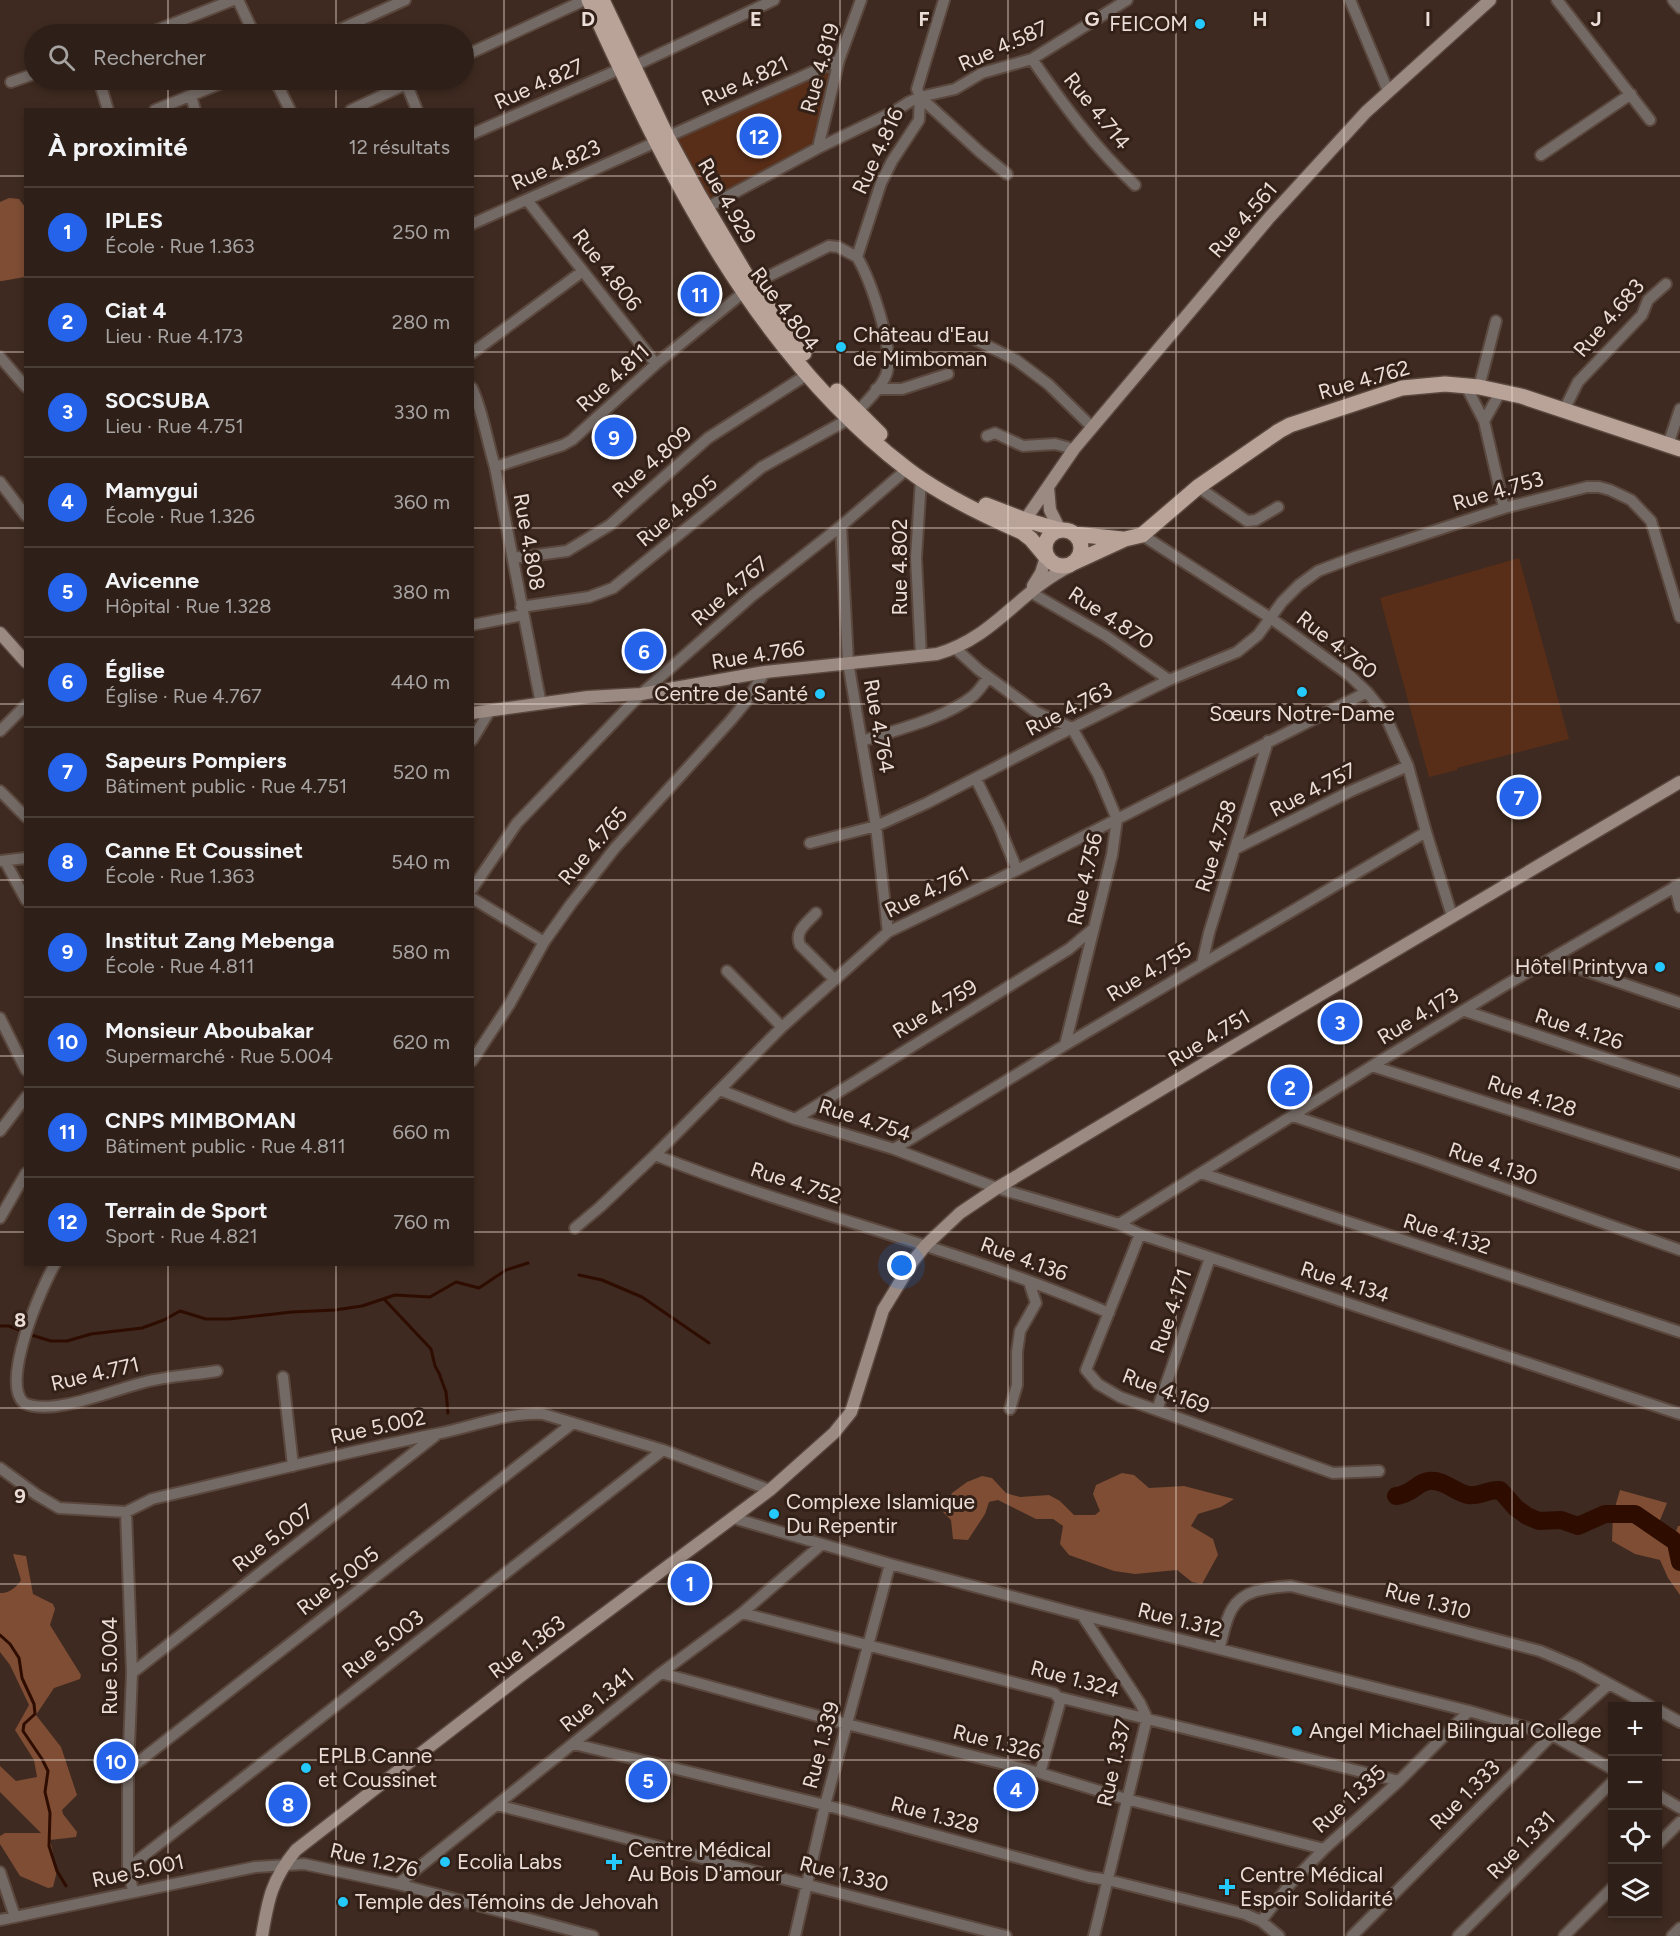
<!DOCTYPE html>
<html lang="fr">
<head>
<meta charset="utf-8">
<style>
	body { margin:0; font-family:Figtree,sans-serif; background:#362821; color:#f1f3f6 }
	.controls { position:absolute; right:18px; bottom:18px; display:grid; overflow:hidden; border-radius:0px; box-shadow:0 3px 9px #0003 }
	.controls button { width:54px; height:54px; display:grid; place-items:center; padding:0; border:0; border-bottom:2px solid #493e37; background:#2e2018; color:#f1f3f6; font:30px sans-serif }
	.you { position:absolute; left:902px; top:1266px; width:21px; height:21px; margin:-15px; border:4px solid #fff; border-radius:50%; background:#1a73e8; box-shadow:0 0 0 9px #1a73e833 }
	.badge { display:grid; place-items:center; width:39px; height:39px; border-radius:50%; background:#2563eb; color:#fff; font-size:20px; font-weight:700 }
	.pin { position:absolute; translate:-50% -50%; border:3px solid #fff; box-shadow:0 2px 6px #0006 }
	.list { margin:0; padding:0; list-style:none }
	h2 { display:flex; justify-content:space-between; align-items:center; height:78px; margin:0; padding:0 24px; font-size:26px }
	h2 small { font-size:20px; font-weight:400; color:#a7a3a2 }
	.list li { display:grid; grid-template-columns:39px 1fr auto; gap:18px; align-items:center; box-sizing:border-box; height:90px; padding:0 24px; border-top:2px solid #493e37 }
	.list b { display:block; font-size:22px; white-space:nowrap }
	.list p { margin:0; font-size:20px; white-space:nowrap; color:#a7a3a2 }
	.list em { font-size:20px; font-style:normal; color:#a7a3a2 }
	.icon { flex:none; width:33px; height:33px; fill:none; stroke:currentColor; stroke-width:2; stroke-linecap:round; stroke-linejoin:round }
	.map { position:relative; flex:none; width:1680px; height:1936px; overflow:hidden }
	.search { position:absolute; background:#2e2018; box-shadow:0 3px 9px #0003; left:24px; top:24px; width:450px; height:66px; display:flex; align-items:center; gap:15px; box-sizing:border-box; padding:0 21px; border-radius:33px; color:#a7a3a2; font-size:22px }
	.panel { position:absolute; background:#2e2018; box-shadow:0 3px 9px #0003; left:24px; top:108px; width:450px; height:1158px; border-radius:0px }
	.map>svg:first-child { display:block }
	.green { fill:#592e18 }
	.forest { fill:#7e4d34 }
	.lines { fill:none; stroke-linecap:round; stroke-linejoin:round }
	.stream { stroke:#2e0d00; stroke-width:3 }
	.river { stroke:#2e0d00; stroke-width:18 }
	.street-casing { stroke:#5a473d; stroke-width:14 }
	.secondary-casing { stroke:#5a473d; stroke-width:15 }
	.primary-casing { stroke:#5a473d; stroke-width:18 }
	.street { stroke:#746a65; stroke-width:10 }
	.secondary { stroke:#9b8a82; stroke-width:12 }
	.primary { stroke:#b9a399; stroke-width:15 }
	.grid { fill:none; stroke:#ebddd7; stroke-width:1.5; stroke-opacity:0.55 }
	.poi-dot { fill:#24c9fe; stroke:#332017; stroke-width:2 }
	.labels { text-anchor:middle; stroke-width:6; stroke-linejoin:round; paint-order:stroke }
	.poi-label { font-size:21px; fill:#ebddd7; stroke:#332017; text-anchor:start }
	.street-label { font-size:21px; fill:#ebddd7; stroke:#332017 }
	.grid-label { font-size:20px; text-anchor:middle; font-weight:bold; fill:#ebddd7; stroke:#332017; stroke-width:6; stroke-linejoin:round; paint-order:stroke }
</style>
</head>
<body>
<div class="map">
<svg width="1680" height="1936" viewBox="0 0 1680 1936">
	<rect width="100%" height="100%" fill="#3e2a20"/>
	<path class="green" d="M829,72L815,147L704,200L673,137Z
		M1519,558L1569,739L1457,768V770L1429,777L1380,598Z"/>
	<path class="forest" d="M9,198L19,199L25,207V277L2,281H0V202Z
		M1122,1473L1134,1475L1149,1488L1184,1486L1234,1499L1221,1507L1198,1514L1191,1526L1213,1539L1218,1555L1202,1584L1192,1582L1177,1570L1135,1574L1114,1571L1069,1555L1060,1544L1063,1526L1053,1519H1036L998,1500L989,1502L985,1514L968,1540L953,1539L951,1520L943,1512L952,1493L967,1482L982,1476L992,1478L1006,1493L1020,1497L1049,1495L1060,1501L1074,1515H1095L1100,1511L1093,1494L1096,1485Z
		M1620,1490L1667,1503L1656,1530L1673,1539L1678,1526H1680V1595L1668,1578L1660,1560L1635,1554L1612,1541L1613,1514Z
		M13,1554L26,1556L33,1594L53,1604L55,1609L50,1625L81,1675L80,1679L54,1688L36,1715L61,1747L77,1795L62,1810L63,1814L77,1832L76,1837L50,1840L57,1871L53,1887L48,1888L20,1876L0,1844V1836L5,1833H41L0,1792V1766L16,1781L37,1777L34,1760L15,1730L29,1705L10,1665L0,1652V1593C8,1594 17,1587 21,1580Z"/>
	<g class="lines">
		<path class="stream" d="M579,1275L602,1280L642,1297L709,1343
			M384,1299L431,1349L435,1366L440,1375
			M0,1326H9L22,1331
			M28,1334L51,1341H67L91,1334L142,1328L164,1320L180,1311L206,1319H229L292,1312L335,1310L362,1306L395,1295L430,1297L456,1282L479,1288L506,1270L528,1263
			M440,1376L446,1392L448,1413
			M0,1635L10,1644L19,1658L22,1678L34,1704L35,1714L24,1724L23,1731L42,1759L48,1771L45,1792L50,1813L49,1846L57,1871L66,1886"/>
		<path class="river" d="M1396,1496C1413,1494 1417,1482 1429,1481C1443,1479 1455,1492 1468,1495C1480,1497 1488,1489 1500,1490L1516,1508L1527,1516L1539,1521L1561,1520L1578,1526L1605,1514H1635L1673,1540L1676,1543L1680,1562"/>
		<defs>
			<path id="street" d="M238,0L254,34
				M1350,0L1388,91
				M1557,0L1650,120
				M1673,0L1680,8
				M147,34L233,0
				M330,34L405,0
				M464,56L585,0
				M1032,59C1063,104 1094,147 1135,185
				M634,66L774,0
				M99,80L108,110
				M275,80L290,110
				M11,82L34,74
				M406,83L417,110
				M191,96L195,110
				M920,97L980,152L1007,174
				M155,110L229,80
				M351,110L415,80
				M472,134L620,69
				M667,137L839,60
				M818,148L839,60L861,0
				M1541,155L1631,94
				M527,200L656,364
				M706,208L818,148L895,111L909,102L920,97L955,89L982,73L1032,59L1127,0
				M472,224L656,142
				M753,287L767,277L829,246L838,247L857,257
				M976,340L1016,360L1048,384L1092,427
				M472,353L583,271
				M0,357L26,387
				M1466,386L1484,421L1504,508
				M1479,387L1496,321
				M472,388C483,412 487,441 495,467L541,704
				M876,389H902L948,374
				M1564,410L1578,382L1642,315L1648,300L1666,284
				M857,412C867,401 881,388 886,375C896,351 870,279 857,257L881,183L892,161L919,120L920,97L917,89L944,0
				M1484,421L1501,391
				M987,436L995,433L1023,446L1055,444L1074,449
				M1668,445L1680,409
				M495,467L563,445L572,440L656,364L744,292
				M921,479L916,558L921,656
				M0,482L26,516
				M1198,487L1247,521L1256,520L1278,507
				M841,526L848,662L876,826L888,932
				M1142,535L1272,619L1349,675L1367,692L1384,713L1408,766L1426,832L1452,916
				M514,558L567,551L610,525L708,438L808,374
				M1030,592L1106,636L1169,680
				M521,607L589,597L613,588L762,467L849,419
				M472,625L523,615
				M956,649L979,670L1036,712L1072,728L1098,774L1117,819L1112,855L1065,1045
				M0,731L26,705
				M472,740L489,712
				M862,741C896,730 946,718 973,696C979,691 983,684 988,678
				M976,779L999,826L1017,870
				M0,791L26,817
				M810,843L876,826L927,803L1072,728L1169,680L1237,652L1258,635L1282,602L1299,585L1318,571L1355,557L1504,508L1587,487H1599L1610,490L1631,500L1651,521L1680,617
				M1235,849L1351,791L1408,766
				M0,861L26,858
				M5,861L26,900
				M1675,886L1680,907
				M472,889L517,823L641,694L752,596L841,526L907,469
				M472,898L544,942
				M816,913C807,923 794,931 800,945L835,980
				M1551,959L1680,1003
				M1202,964L1209,933L1268,741
				M727,971L782,1027
				M1465,1011L1680,1083
				M0,1018L26,1070
				M472,1061L509,1005L544,942L571,904L615,848L731,720L745,703L765,672
				M1372,1066L1680,1164
				M720,1090L795,1119L894,1149L997,1188L1119,1224L1140,1234L1680,1414
				M1293,1116L1422,1159L1680,1250
				M795,1119L1069,949L1094,928
				M0,1131L26,1097
				M894,1149L1065,1045L1426,832
				M655,1155C804,1214 962,1249 1109,1313
				M1201,1173L1680,1332
				M0,1218L26,1173
				M1119,1224L1372,1066L1502,987L1680,884
				M575,1228L600,1207L655,1155L782,1027L888,932L1017,870L1367,692
				M1140,1234L1086,1370L1098,1384L1120,1397L1333,1473L1379,1471
				M55,1264C41,1288 0,1383 24,1403C52,1417 115,1389 145,1382C168,1376 193,1375 217,1371
				M283,1377L293,1466
				M1010,1409L1017,1385V1352L1020,1331L1036,1303L1029,1282
				M1157,1410L1210,1258
				M0,1468L37,1495L59,1508L126,1512L152,1499C247,1477 341,1453 436,1434C473,1427 506,1412 543,1414L663,1450L770,1490
				M126,1512L132,1673L128,1770V1868L133,1891
				M733,1518L890,1564L1082,1615L1469,1711L1552,1735L1612,1769
				M742,1613L1054,1693L1058,1697L1399,1781
				M1082,1615L1140,1703L1147,1718L1094,1936
				M1219,1649C1223,1637 1225,1620 1232,1609C1244,1588 1271,1588 1291,1586L1540,1651L1578,1667L1650,1706
				M132,1673L435,1436
				M661,1673L847,1724L1040,1773L1126,1799L1324,1849
				M1658,1710L1680,1722
				M574,1744L825,1805L1089,1877L1108,1880L1245,1914L1261,1921L1279,1936
				M128,1770L573,1423
				M1040,1773L1060,1702L1058,1697
				M1658,1795L1680,1808
				M497,1805L1006,1936
				M1658,1844L1680,1822
				M128,1868L663,1450
				M0,1872L15,1917
				M398,1884L661,1673L742,1613L821,1545
				M0,1920L255,1867L304,1864L398,1884L593,1936
				M1261,1921L1290,1884L1324,1849L1399,1781L1469,1711
				M795,1936L825,1805L890,1564
				M1352,1936L1552,1735L1608,1685
				M1458,1936L1612,1782
				M1564,1936L1612,1888
				M1672,1936L1680,1928"/>
			<path id="secondary" d="M1048,487L1050,510L1060,530
				M1025,520L1074,449L1269,218L1366,112L1490,0
				M1033,586L1041,573L1046,557
				M0,633L26,662
				M472,713L588,697L641,694L765,672L937,654C994,638 1019,591 1070,566
				M262,1936C268,1899 272,1879 296,1850L522,1675L770,1490L834,1433L851,1412L883,1310L913,1261L926,1245L960,1213L997,1188L1212,1059L1680,782"/>
			<path id="primary" d="M589,0C667,171 754,352 907,469C941,495 983,515 1022,532L1031,539L1046,557
				M602,0L667,137L698,194L753,287L804,353
				M837,391L880,434
				M986,505L1025,520L1060,530
				M1045 548a18 18 0 1 1 36 0a18 18 0 1 1-36 0Z
				M1074,534L1122,539
				M1075,562L1125,539L1142,535L1198,487L1279,431L1290,425L1402,388L1445,384L1479,387L1521,396L1680,449"/>
		</defs>
		<use href="#street" class="street-casing"/>
		<use href="#secondary" class="secondary-casing"/>
		<use href="#primary" class="primary-casing"/>
		<use href="#street" class="street"/>
		<use href="#secondary" class="secondary"/>
		<use href="#primary" class="primary"/>
	</g>
	<path class="grid" d="M168,0V34M336,0V34M504,0V1936M672,0V1936M840,0V1936M1008,0V1936M1176,0V1936M1344,0V1936M1512,0V1936M168,80V110M336,80V110M0,176H26M472,176H1680M0,352H26M472,352H1680M0,528H26M472,528H1680M0,704H26M472,704H1680M0,880H26M472,880H1680M0,1056H26M472,1056H1680M0,1232H26M472,1232H1680M168,1264V1936M336,1264V1936M0,1408H1680M0,1584H1680M0,1760H1612M1658,1760H1680"/>
	<g class="poi-dot">
		<circle cx="1200" cy="24" r="6"/>
		<circle cx="841" cy="347" r="6"/>
		<circle cx="1302" cy="692" r="6"/>
		<circle cx="820" cy="694" r="6"/>
		<circle cx="1660" cy="967" r="6"/>
		<circle cx="774" cy="1514" r="6"/>
		<circle cx="1297" cy="1731" r="6"/>
		<circle cx="306" cy="1768" r="6"/>
		<circle cx="445" cy="1862" r="6"/>
		<path d="M611 1853h6v6h6v6h-6v6h-6v-6h-6v-6h6z"/>
		<path d="M1224 1878h6v6h6v6h-6v6h-6v-6h-6v-6h6z"/>
		<circle cx="343" cy="1902" r="6"/>
	</g>
	<g class="labels">
		<g class="poi-label">
			<text x="1188" y="31" text-anchor="end">FEICOM</text>
			<text x="853" y="342">Château d'Eau<tspan x="853" dy="24">de Mimboman</tspan></text>
			<text x="808" y="701" text-anchor="end">Centre de Santé</text>
			<text x="1302" y="721" text-anchor="middle">Sœurs Notre-Dame</text>
			<text x="1648" y="974" text-anchor="end">Hôtel Printyva</text>
			<text x="786" y="1509">Complexe Islamique<tspan x="786" dy="24">Du Repentir</tspan></text>
			<text x="1309" y="1738">Angel Michael Bilingual College</text>
			<text x="318" y="1763">EPLB Canne<tspan x="318" dy="24">et Coussinet</tspan></text>
			<text x="628" y="1857">Centre Médical<tspan x="628" dy="24">Au Bois D'amour</tspan></text>
			<text x="457" y="1869">Ecolia Labs</text>
			<text x="1240" y="1882">Centre Médical<tspan x="1240" dy="24">Espoir Solidarité</tspan></text>
			<text x="355" y="1909">Temple des Témoins de Jehovah</text>
		</g>
		<g class="street-label">
			<text transform="translate(1003 46) rotate(-24)" y="7">Rue 4.587</text>
			<text transform="translate(820 68) rotate(-74)" y="7">Rue 4.819</text>
			<text transform="translate(745 81) rotate(-24)" y="7">Rue 4.821</text>
			<text transform="translate(539 84) rotate(-24)" y="7">Rue 4.827</text>
			<text transform="translate(1097 111) rotate(51)" y="7">Rue 4.714</text>
			<text transform="translate(878 151) rotate(-65)" y="7">Rue 4.816</text>
			<text transform="translate(556 165) rotate(-24)" y="7">Rue 4.823</text>
			<text transform="translate(727 201) rotate(60)" y="7">Rue 4.929</text>
			<text transform="translate(1243 220) rotate(-49)" y="7">Rue 4.561</text>
			<text transform="translate(607 270) rotate(52)" y="7">Rue 4.806</text>
			<text transform="translate(785 309) rotate(53)" y="7">Rue 4.804</text>
			<text transform="translate(1609 318) rotate(-49)" y="7">Rue 4.683</text>
			<text transform="translate(613 378) rotate(-42)" y="7">Rue 4.811</text>
			<text transform="translate(1364 380) rotate(-16)" y="7">Rue 4.762</text>
			<text transform="translate(652 462) rotate(-41)" y="7">Rue 4.809</text>
			<text transform="translate(1498 491) rotate(-16)" y="7">Rue 4.753</text>
			<text transform="translate(677 511) rotate(-40)" y="7">Rue 4.805</text>
			<text transform="translate(529 542) rotate(80)" y="7">Rue 4.808</text>
			<text transform="translate(900 567) rotate(-90)" y="7">Rue 4.802</text>
			<text transform="translate(730 591) rotate(-41)" y="7">Rue 4.767</text>
			<text transform="translate(1111 618) rotate(33)" y="7">Rue 4.870</text>
			<text transform="translate(1337 645) rotate(38)" y="7">Rue 4.760</text>
			<text transform="translate(758 655) rotate(-9)" y="7">Rue 4.766</text>
			<text transform="translate(1069 709) rotate(-27)" y="7">Rue 4.763</text>
			<text transform="translate(879 726) rotate(80)" y="7">Rue 4.764</text>
			<text transform="translate(1313 790) rotate(-27)" y="7">Rue 4.757</text>
			<text transform="translate(593 846) rotate(-50)" y="7">Rue 4.765</text>
			<text transform="translate(1216 846) rotate(-73)" y="7">Rue 4.758</text>
			<text transform="translate(1085 879) rotate(-77)" y="7">Rue 4.756</text>
			<text transform="translate(927 892) rotate(-26)" y="7">Rue 4.761</text>
			<text transform="translate(1149 972) rotate(-31)" y="7">Rue 4.755</text>
			<text transform="translate(935 1009) rotate(-31)" y="7">Rue 4.759</text>
			<text transform="translate(1418 1016) rotate(-31)" y="7">Rue 4.173</text>
			<text transform="translate(1579 1029) rotate(18)" y="7">Rue 4.126</text>
			<text transform="translate(1209 1038) rotate(-31)" y="7">Rue 4.751</text>
			<text transform="translate(1532 1096) rotate(18)" y="7">Rue 4.128</text>
			<text transform="translate(865 1120) rotate(18)" y="7">Rue 4.754</text>
			<text transform="translate(1493 1164) rotate(19)" y="7">Rue 4.130</text>
			<text transform="translate(796 1183) rotate(18)" y="7">Rue 4.752</text>
			<text transform="translate(1447 1234) rotate(18)" y="7">Rue 4.132</text>
			<text transform="translate(1024 1259) rotate(20)" y="7">Rue 4.136</text>
			<text transform="translate(1345 1282) rotate(18)" y="7">Rue 4.134</text>
			<text transform="translate(1171 1311) rotate(-71)" y="7">Rue 4.171</text>
			<text transform="translate(95 1374) rotate(-13)" y="7">Rue 4.771</text>
			<text transform="translate(1166 1391) rotate(21)" y="7">Rue 4.169</text>
			<text transform="translate(378 1427) rotate(-12)" y="7">Rue 5.002</text>
			<text transform="translate(273 1538) rotate(-38)" y="7">Rue 5.007</text>
			<text transform="translate(338 1581) rotate(-38)" y="7">Rue 5.005</text>
			<text transform="translate(1428 1601) rotate(15)" y="7">Rue 1.310</text>
			<text transform="translate(1180 1620) rotate(14)" y="7">Rue 1.312</text>
			<text transform="translate(383 1644) rotate(-38)" y="7">Rue 5.003</text>
			<text transform="translate(527 1647) rotate(-37)" y="7">Rue 1.363</text>
			<text transform="translate(110 1666) rotate(-90)" y="7">Rue 5.004</text>
			<text transform="translate(1075 1679) rotate(15)" y="7">Rue 1.324</text>
			<text transform="translate(597 1700) rotate(-39)" y="7">Rue 1.341</text>
			<text transform="translate(997 1742) rotate(14)" y="7">Rue 1.326</text>
			<text transform="translate(821 1745) rotate(-75)" y="7">Rue 1.339</text>
			<text transform="translate(1114 1763) rotate(-77)" y="7">Rue 1.337</text>
			<text transform="translate(1465 1795) rotate(-45)" y="7">Rue 1.333</text>
			<text transform="translate(1349 1799) rotate(-42)" y="7">Rue 1.335</text>
			<text transform="translate(935 1815) rotate(15)" y="7">Rue 1.328</text>
			<text transform="translate(1521 1845) rotate(-45)" y="7">Rue 1.331</text>
			<text transform="translate(374 1860) rotate(13)" y="7">Rue 1.276</text>
			<text transform="translate(138 1871) rotate(-12)" y="7">Rue 5.001</text>
			<text transform="translate(844 1874) rotate(14)" y="7">Rue 1.330</text>
		</g>
	</g>
	<g class="grid-label">
		<text x="588" y="26">D</text>
		<text x="756" y="26">E</text>
		<text x="924" y="26">F</text>
		<text x="1092" y="26">G</text>
		<text x="1260" y="26">H</text>
		<text x="1428" y="26">I</text>
		<text x="1596" y="26">J</text>
		<text x="20" y="1327">8</text>
		<text x="20" y="1503">9</text>
	</g>
</svg>
<div class="controls">
<button>+</button>
<button>−</button>
<button><svg class="icon" aria-label="locate" viewBox="0 0 24 24"><circle cx="12" cy="12" r="6"/><path d="M12 2v4M12 18v4M2 12h4M18 12h4"/></svg></button>
<button><svg class="icon" aria-label="layers" viewBox="0 0 24 24"><path d="M12 4l9 5-9 5-9-5zM3 14l9 5 9-5"/></svg></button>
</div>
<div class="you"></div>
<div class="pin badge" style="left:690px;top:1583px">1</div>
<div class="pin badge" style="left:1290px;top:1087px">2</div>
<div class="pin badge" style="left:1340px;top:1022px">3</div>
<div class="pin badge" style="left:1016px;top:1789px">4</div>
<div class="pin badge" style="left:648px;top:1780px">5</div>
<div class="pin badge" style="left:644px;top:651px">6</div>
<div class="pin badge" style="left:1519px;top:797px">7</div>
<div class="pin badge" style="left:288px;top:1804px">8</div>
<div class="pin badge" style="left:614px;top:437px">9</div>
<div class="pin badge" style="left:116px;top:1761px">10</div>
<div class="pin badge" style="left:700px;top:294px">11</div>
<div class="pin badge" style="left:759px;top:136px">12</div>
<div class="search"><svg class="icon" aria-label="search" viewBox="0 0 24 24"><circle cx="10" cy="10" r="6"/><path d="M15 15l6 6"/></svg>Rechercher</div>
<section class="panel">
<h2>À proximité<small>12 résultats</small></h2>
<ul class="list">
<li><span class="badge">1</span><div><b>IPLES</b><p>École · Rue 1.363</p></div><em>250 m</em></li>
<li><span class="badge">2</span><div><b>Ciat 4</b><p>Lieu · Rue 4.173</p></div><em>280 m</em></li>
<li><span class="badge">3</span><div><b>SOCSUBA</b><p>Lieu · Rue 4.751</p></div><em>330 m</em></li>
<li><span class="badge">4</span><div><b>Mamygui</b><p>École · Rue 1.326</p></div><em>360 m</em></li>
<li><span class="badge">5</span><div><b>Avicenne</b><p>Hôpital · Rue 1.328</p></div><em>380 m</em></li>
<li><span class="badge">6</span><div><b>Église</b><p>Église · Rue 4.767</p></div><em>440 m</em></li>
<li><span class="badge">7</span><div><b>Sapeurs Pompiers</b><p>Bâtiment public · Rue 4.751</p></div><em>520 m</em></li>
<li><span class="badge">8</span><div><b>Canne Et Coussinet</b><p>École · Rue 1.363</p></div><em>540 m</em></li>
<li><span class="badge">9</span><div><b>Institut Zang Mebenga</b><p>École · Rue 4.811</p></div><em>580 m</em></li>
<li><span class="badge">10</span><div><b>Monsieur Aboubakar</b><p>Supermarché · Rue 5.004</p></div><em>620 m</em></li>
<li><span class="badge">11</span><div><b>CNPS MIMBOMAN</b><p>Bâtiment public · Rue 4.811</p></div><em>660 m</em></li>
<li><span class="badge">12</span><div><b>Terrain de Sport</b><p>Sport · Rue 4.821</p></div><em>760 m</em></li>
</ul>
</section>
</div>
</body>
</html>
